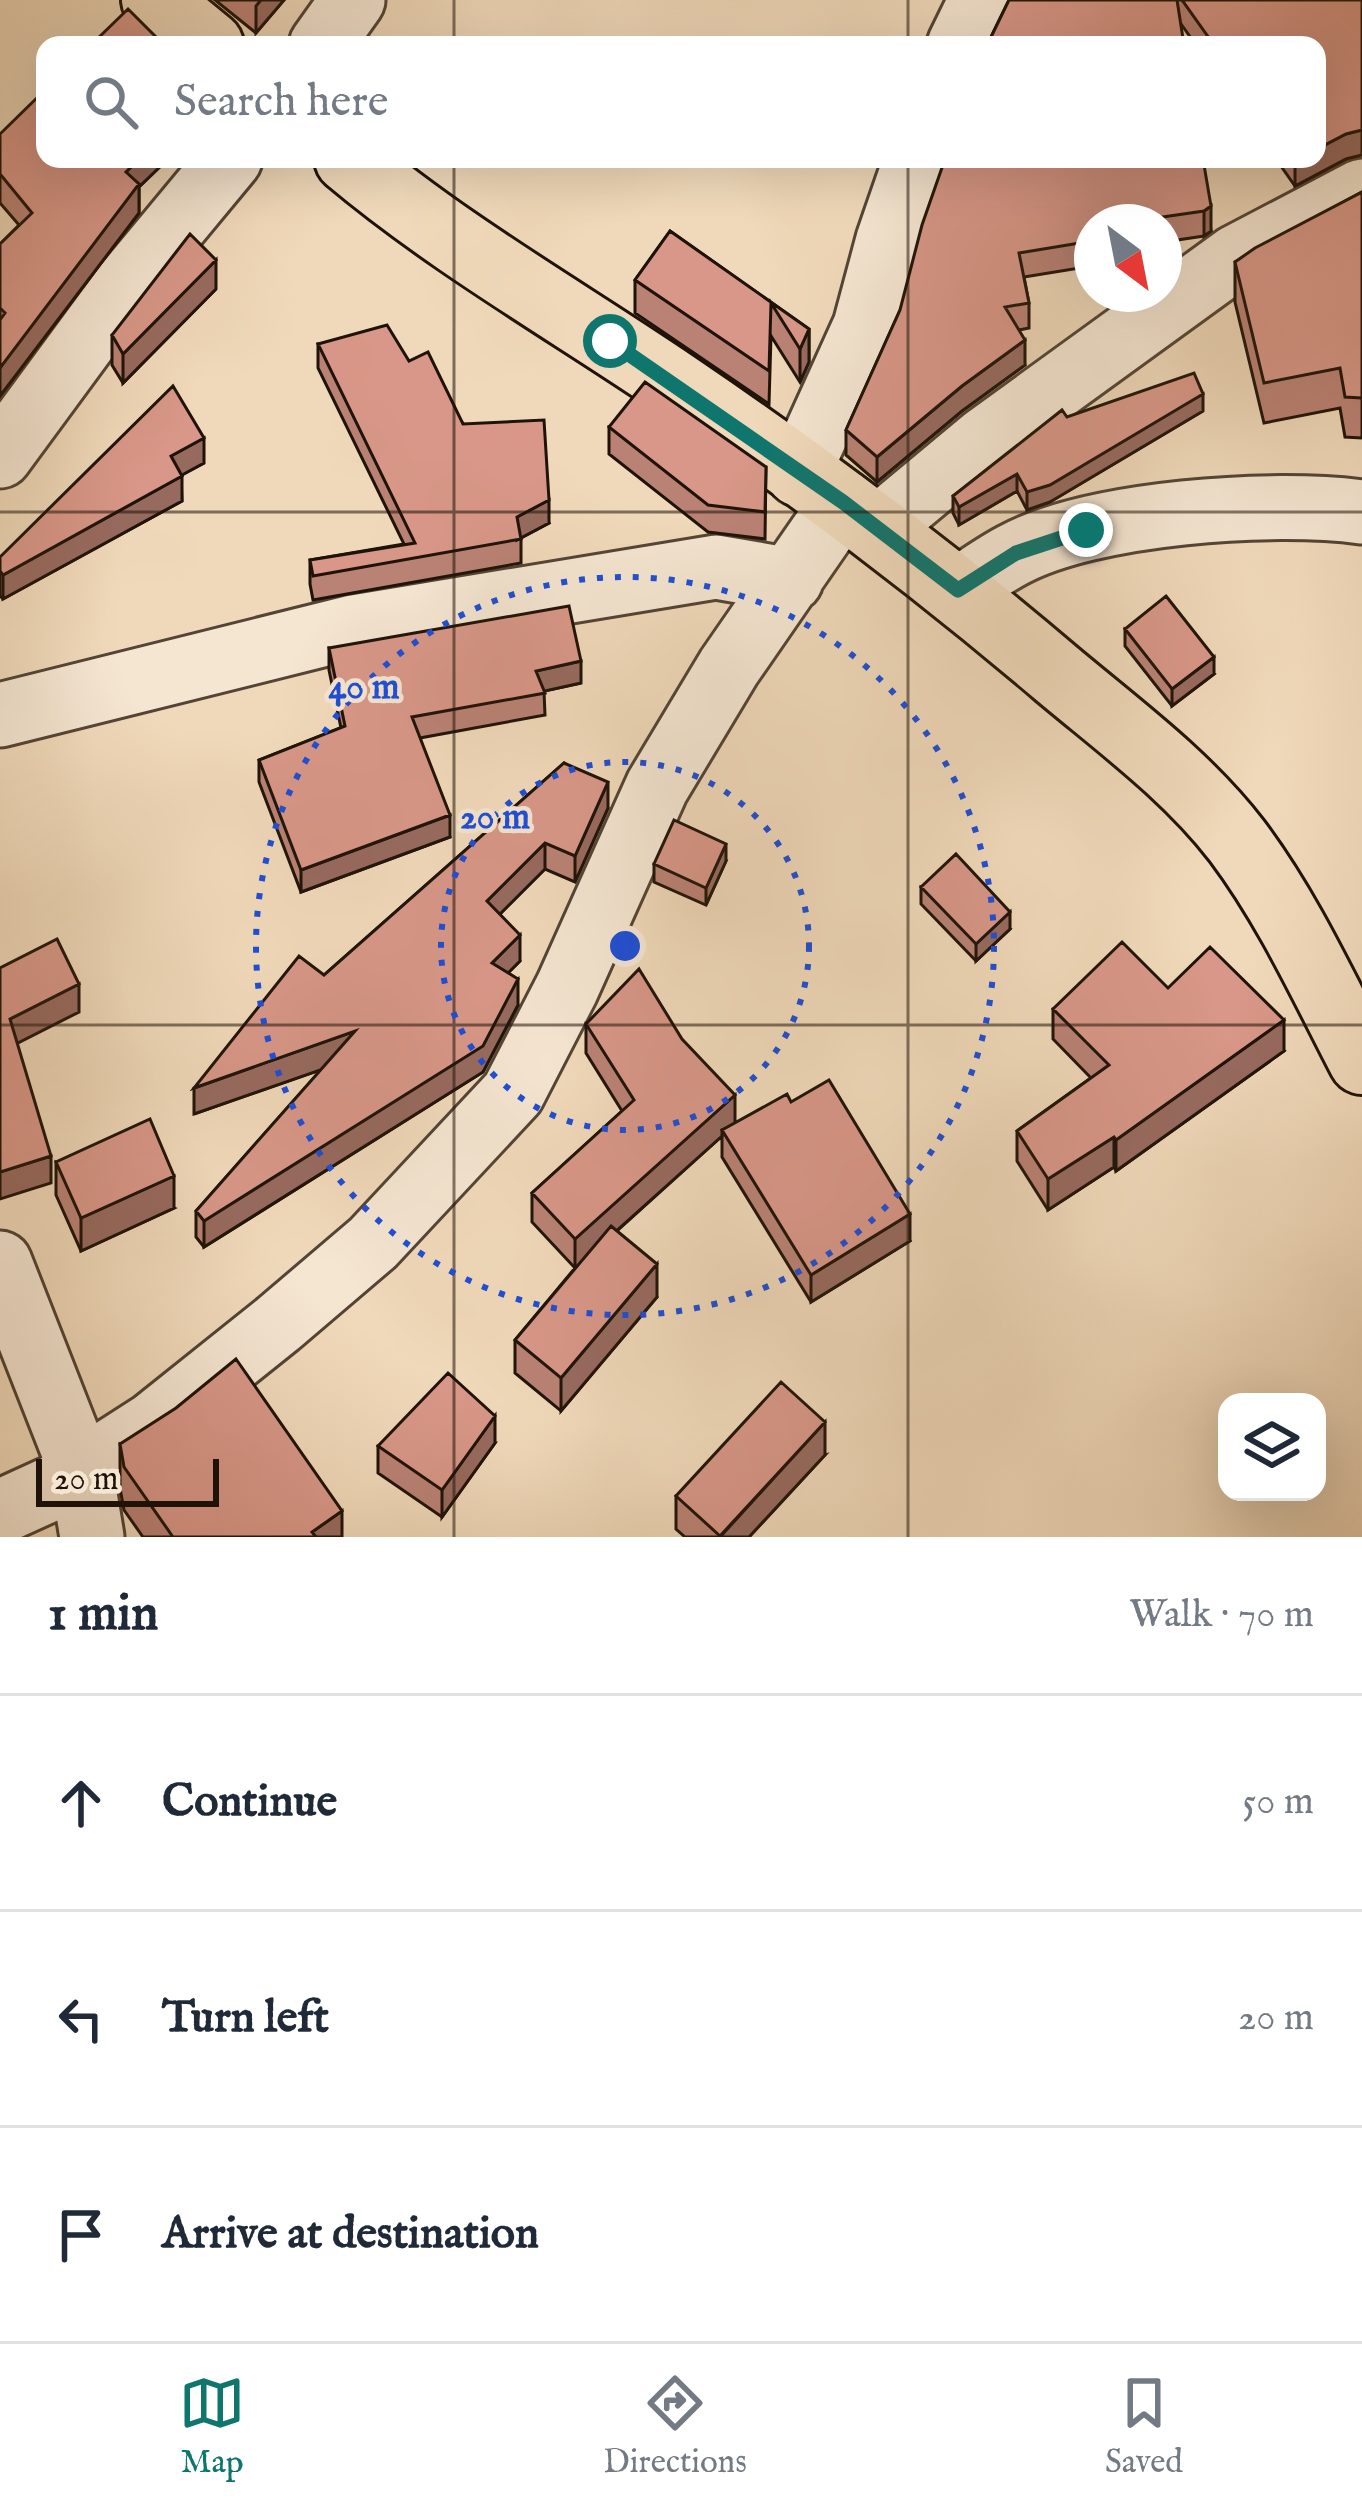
<!DOCTYPE html>
<html lang="en">
<head>
<meta charset="utf-8">
<style>
	body { margin:0; font-family:"IM FELL English",serif; background:#f6f6f7; color:#1f2937 }
	.controls { position:absolute; right:36px; bottom:36px; display:grid; overflow:hidden; border-radius:24px; box-shadow:0 12px 48px #0002 }
	.controls button { width:108px; height:108px; display:grid; place-items:center; padding:0; border:0; border-bottom:3px solid #e0e1e3; background:#fff; color:#1f2937; font:60px sans-serif }
	.compass { position:absolute; left:1074px; top:204px; width:108px; height:108px; border-radius:50%; background:#fff; box-shadow:0 12px 48px #0002; rotate:148deg }
	.scale { position:absolute; left:36px; bottom:30px; width:183px; box-sizing:border-box; padding-left:12px; border:6px solid #1f1309; border-top:0; font-size:33px; line-height:42px; white-space:nowrap; color:#1f1309; -webkit-text-stroke:9px #f5e6d2; paint-order:stroke }
	.stop { position:absolute; width:36px; height:36px; margin:-27px; border:9px solid #0f766e; border-radius:50%; background:#fff }
	.stop.end { background:#0f766e; border-color:#fff; box-shadow:0 3px 12px #0008 }
	.list { margin:0; padding:0; list-style:none }
	h2 { display:flex; justify-content:space-between; align-items:center; height:156px; margin:0; padding:0 48px; font-size:51px }
	h2 small { font-size:39px; font-weight:400; color:#747a83 }
	.list li { display:grid; grid-template-columns:78px 1fr auto; gap:36px; align-items:center; box-sizing:border-box; height:216px; padding:0 48px; border-top:3px solid #e0e1e3 }
	.list b { display:block; font-size:45px; white-space:nowrap }
	.list em { font-size:39px; font-style:normal; color:#747a83 }
	.icon { flex:none; width:66px; height:66px; fill:none; stroke:currentColor; stroke-width:2; stroke-linecap:round; stroke-linejoin:round }
	.map { position:relative; flex:none; width:1362px; height:1537px; overflow:hidden }
	.search { position:absolute; background:#fff; box-shadow:0 12px 48px #0002; left:36px; right:36px; top:36px; height:132px; display:flex; align-items:center; gap:30px; box-sizing:border-box; padding:0 42px; border-radius:24px; color:#747a83; font-size:45px }
	.sheet { height:804px; background:#fff }
	nav { display:flex; justify-content:space-around; align-items:center; box-sizing:border-box; height:168px; border-top:3px solid #e0e1e3; background:#fff; font-size:33px; color:#747a83 }
	nav a { display:grid; justify-items:center; gap:6px }
	nav .on { color:#0f766e }
	.map>svg:first-child { display:block }
	.lines { fill:none; stroke-linecap:round; stroke-linejoin:round }
	.minor-casing { stroke:#534435; stroke-width:69 }
	.primary-casing { stroke:#1f1309; stroke-width:72 }
	.minor { stroke:#f5e6d2; stroke-width:63 }
	.primary { stroke:#f0d9ba; stroke-width:66 }
	.wall { fill:#ba8275; stroke:#1f1309; stroke-width:3 }
	.shaded-wall { fill:#976a5f; stroke:#1f1309; stroke-width:3 }
	.building { fill:#d89788; stroke:#1f1309; stroke-width:3 }
	.route { stroke:#0f766e; stroke-width:15 }
	.grid { fill:none; stroke:#1f1309; stroke-width:3; stroke-opacity:0.55 }
	.ring { fill:none; stroke:#1d4ed8; stroke-width:6; stroke-dasharray:6 12 }
	.centre { fill:#1d4ed8; stroke:#f5e6d2; stroke-width:6 }
	.ring-label { font-size:36px; text-anchor:middle; font-weight:bold; fill:#1d4ed8; stroke:#f5e6d2; stroke-width:9; stroke-linejoin:round; paint-order:stroke }
</style>
</head>
<body>
<div class="map">
<svg width="1362" height="1537" viewBox="0 0 1362 1537">
	<rect width="100%" height="100%" fill="#f0d9ba"/>
	<filter id="stains"><feTurbulence type="fractalNoise" baseFrequency=".00167" numOctaves="4"/><feColorMatrix values="0 0 0 0 .2 0 0 0 0 .09 0 0 0 0 .02 0 0 0 .5 -.17"/></filter>
	<radialGradient id="worn" r=".72"><stop offset=".6" stop-color="#630" stop-opacity="0"/><stop offset="1" stop-color="#630" stop-opacity=".3"/></radialGradient>
	<g class="lines">
		<defs>
			<path id="minor" d="M321,45L353,0
				M959,45L981,0
				M0,456L128,282L230,159
				M798,474L865,326L888,240L916,159
				M877,529L985,439L1236,257L1362,191
				M958,590C976,578 994,565 1013,555C1093,512 1273,500 1362,512
				M0,715L353,627L716,567L791,580
				M0,1263L81,1470L92,1537
				M0,1512L55,1487L153,1424L278,1324L373,1243L513,1093L567,988L657,787L729,667L843,502"/>
			<path id="primary" d="M155,0L210,45
				M348,159C449,244 567,311 676,385C809,475 936,571 1058,675C1120,727 1187,776 1237,841C1288,909 1323,986 1362,1061"/>
		</defs>
		<use href="#minor" class="minor-casing"/>
		<use href="#primary" class="primary-casing"/>
		<use href="#minor" class="minor"/>
		<use href="#primary" class="primary"/>
	</g>
	<path class="wall" d="M215,0H284L256,33Z
		M1009,0H1362L1346,159L1295,186L1276,159H1317V45H1196L1181,24L991,37Z
		M0,134L45,159H168L139,187V213L0,396V244L19,225L0,203Z
		M1203,159L1211,231L1204,236L1164,242V222H1092V266L1024,277L1029,303V328L1019,330L1025,365L962,411L877,482L846,455V430L900,310Z
		M1362,192V438L1345,437L1340,408L1264,423L1235,302V262Z
		M670,231L809,329V362L800,382L771,336L769,404L635,313V280Z
		M216,289L123,383L112,365V335Z
		M318,344L409,361L549,523L521,538V563L313,600L310,584V560L404,544L318,368Z
		M1203,411L1050,502L1027,510L1017,491L959,525L953,513V496L1067,417Z
		M609,427L766,467L765,539L708,532L609,454Z
		M204,463L181,475L182,501L3,599L0,596V557Z
		M1125,629L1214,674L1172,706L1125,646Z
		M329,648L581,683L544,691L545,715L420,738L450,837L301,892L259,782V760L341,728L329,670Z
		M564,763L608,808L575,882L545,869L500,914L520,961L508,973L518,1005L483,1072L204,1247L196,1237V1211L322,1069L194,1114L324,975Z
		M726,861L706,905L654,882V864Z
		M921,887L1010,929L976,961L921,904Z
		M1168,988L1284,1051L1116,1171L1114,1167L1048,1210L1017,1161V1131L1091,1078L1053,1039V1009Z
		M586,1024L735,1123L791,1102L910,1241L811,1302L722,1157V1136L617,1231L657,1297L561,1411L515,1373V1340L575,1268L532,1222V1193L622,1111L586,1053Z
		M56,1162L174,1208L81,1251L56,1195Z
		M495,1443L442,1517L378,1473V1446Z
		M120,1444L342,1537H143L124,1510L120,1488Z
		M825,1455L749,1537H685L676,1529V1496Z"/>
	<path class="shaded-wall" d="M261,0H284L256,33V6Z
		M1362,130V155L1346,159L1295,186V160L1317,159V149L1346,134Z
		M139,159H168L139,187V213L0,396V368L126,172Z
		M1211,206V231L1204,236V211Z
		M216,260V289L123,383V354Z
		M809,329V362L800,382V349Z
		M1025,340V365L962,411L877,482V457L962,386Z
		M1203,394V411L1050,502L1027,510V492Z
		M204,438V463L171,481V456Z
		M1017,474V491L959,525V507Z
		M182,476V501L3,599V575Z
		M549,500V523L517,540V517Z
		M1214,657V674L1172,706V689Z
		M581,661V683L536,693V671Z
		M608,782V808L575,882V856Z
		M450,815V837L301,892V870Z
		M545,843V869L487,927V901Z
		M726,844V861L706,905V888Z
		M1010,912V929L976,961V944Z
		M520,935V961L492,989V963Z
		M518,979V1005L483,1072L204,1247V1221Z
		M79,984V1012L10,1047V1019Z
		M1284,1020V1051L1116,1171V1140Z
		M355,1031V1058L194,1114V1088Z
		M735,1095V1125L722,1130V1136L575,1268V1239Z
		M1114,1137V1167L1048,1210V1179Z
		M51,1156V1183L0,1199V1172Z
		M174,1176V1208L81,1251V1218Z
		M910,1214V1241L811,1302V1275Z
		M657,1264V1297L561,1411V1378Z
		M495,1416V1443L442,1517V1490Z
		M825,1422V1455L749,1537H720Z
		M342,1511V1537H312V1532Z"/>
	<path class="building" d="M1009,0H1177L1184,45H983L991,37Z
		M1182,0H1362V130L1346,134L1317,149V45H1214Z
		M128,9L164,45H91Z
		M45,90V159H139L126,172L139,184L0,368V320L5,313L0,308V244L32,213L0,174V134Z
		M945,159H1203L1211,206L1204,211L1128,222H1092V241L1019,253L1029,303L1005,307L1025,340L962,386L877,457L846,430L900,310L922,225Z
		M1362,192V398L1345,397L1340,368L1264,383L1235,262L1255,248Z
		M670,231L809,329L800,349L771,303L769,371L635,280Z
		M190,234L216,260L123,354L112,335Z
		M387,325L409,361L428,352L463,424L544,420L549,500L517,517L521,539L313,576L310,560L415,543L318,344Z
		M1194,373L1203,394L1050,485L1027,492L1017,474L959,507L953,496L1062,410L1067,417Z
		M645,382L766,467L765,512L708,505L609,427Z
		M173,386L204,438L171,456L182,476L3,575L0,571V557Z
		M1166,596L1214,657L1172,689L1125,629Z
		M569,606L581,661L536,671L545,693L412,717L450,815L301,870L259,760L345,726L329,648Z
		M564,763L608,782L575,856L545,843L487,901L520,935L492,963L518,979L483,1046L204,1221L196,1211L355,1031L194,1088L299,956L324,975Z
		M674,820L726,844L706,888L654,864Z
		M956,854L1010,912L976,944L921,887Z
		M57,939L79,984L10,1019L51,1156L0,1172V968Z
		M1122,942L1168,988L1210,947L1284,1020L1116,1140L1114,1137L1048,1179L1017,1131L1109,1065L1053,1009Z
		M639,969L682,1039L735,1095L575,1239L532,1193L634,1100L586,1024Z
		M829,1080L910,1214L811,1275L722,1130L787,1094L791,1102Z
		M150,1119L174,1176L81,1218L56,1162Z
		M611,1226L657,1264L561,1378L515,1340Z
		M236,1359L342,1511L312,1532L316,1537H173L124,1467L120,1444L176,1408Z
		M448,1373L495,1416L442,1490L378,1446Z
		M781,1382L825,1422L720,1536L676,1496Z"/>
	<g class="lines">
		<path class="route" d="M610,341L843,502L958,590L1016,553L1086,530"/>
	</g>
	<path class="grid" d="M454,0V45M908,0V45M454,159V1537M908,159V1537M0,512H1362M0,1025H1362"/>
	<g class="ring">
		<circle cx="625" cy="946" r="184"/>
		<circle cx="625" cy="946" r="369"/>
	</g>
	<circle cx="625" cy="946" r="18" class="centre"/>
	<g class="ring-label">
		<text x="364" y="698">40 m</text>
		<text x="495" y="828">20 m</text>
	</g>
	<rect width="100%" height="100%" filter="url(#stains)"/>
	<rect width="100%" height="100%" fill="url(#worn)"/>
</svg>
<div class="controls">
<button><svg class="icon" aria-label="layers" viewBox="0 0 24 24"><path d="M12 4l9 5-9 5-9-5zM3 14l9 5 9-5"/></svg></button>
</div>
<svg class="compass" viewBox="-18 -18 36 36"><path d="M0-13l5 13h-10z" fill="#e53935"/><path d="M0 13l5-13h-10z" fill="#747a83"/></svg>
<div class="scale">20 m</div>
<div class="stop" style="left:610px;top:341px"></div>
<div class="stop end" style="left:1086px;top:530px"></div>
<div class="search"><svg class="icon" aria-label="search" viewBox="0 0 24 24"><circle cx="10" cy="10" r="6"/><path d="M15 15l6 6"/></svg>Search here</div>
</div>
<section class="sheet">
<h2>1 min<small>Walk · 70 m</small></h2>
<ul class="list">
<li><svg class="icon" aria-label="ahead" viewBox="0 0 24 24"><path d="M12 20V5M6 11l6-6 6 6"/></svg><div><b>Continue</b></div><em>50 m</em></li>
<li><svg class="icon" aria-label="left" viewBox="0 0 24 24"><path d="M17 20v-9H6M10 6l-5 5 5 5"/></svg><div><b>Turn left</b></div><em>20 m</em></li>
<li><svg class="icon" aria-label="arrive" viewBox="0 0 24 24"><path d="M6 21V4h12l-3 4 3 4H6"/></svg><div><b>Arrive at destination</b></div></li>
</ul>
</section>
<nav>
<a class="on"><svg class="icon" aria-label="map" viewBox="0 0 24 24"><path d="M3 6l6-2 6 2 6-2v14l-6 2-6-2-6 2zM9 4v14M15 6v14"/></svg>Map</a>
<a><svg class="icon" aria-label="directions" viewBox="0 0 24 24"><path d="M12 3l9 9-9 9-9-9zM9 14v-3h6M13 9l2 2-2 2"/></svg>Directions</a>
<a><svg class="icon" aria-label="saved" viewBox="0 0 24 24"><path d="M7 4h10v16l-5-4-5 4z"/></svg>Saved</a>
</nav>
</body>
</html>
